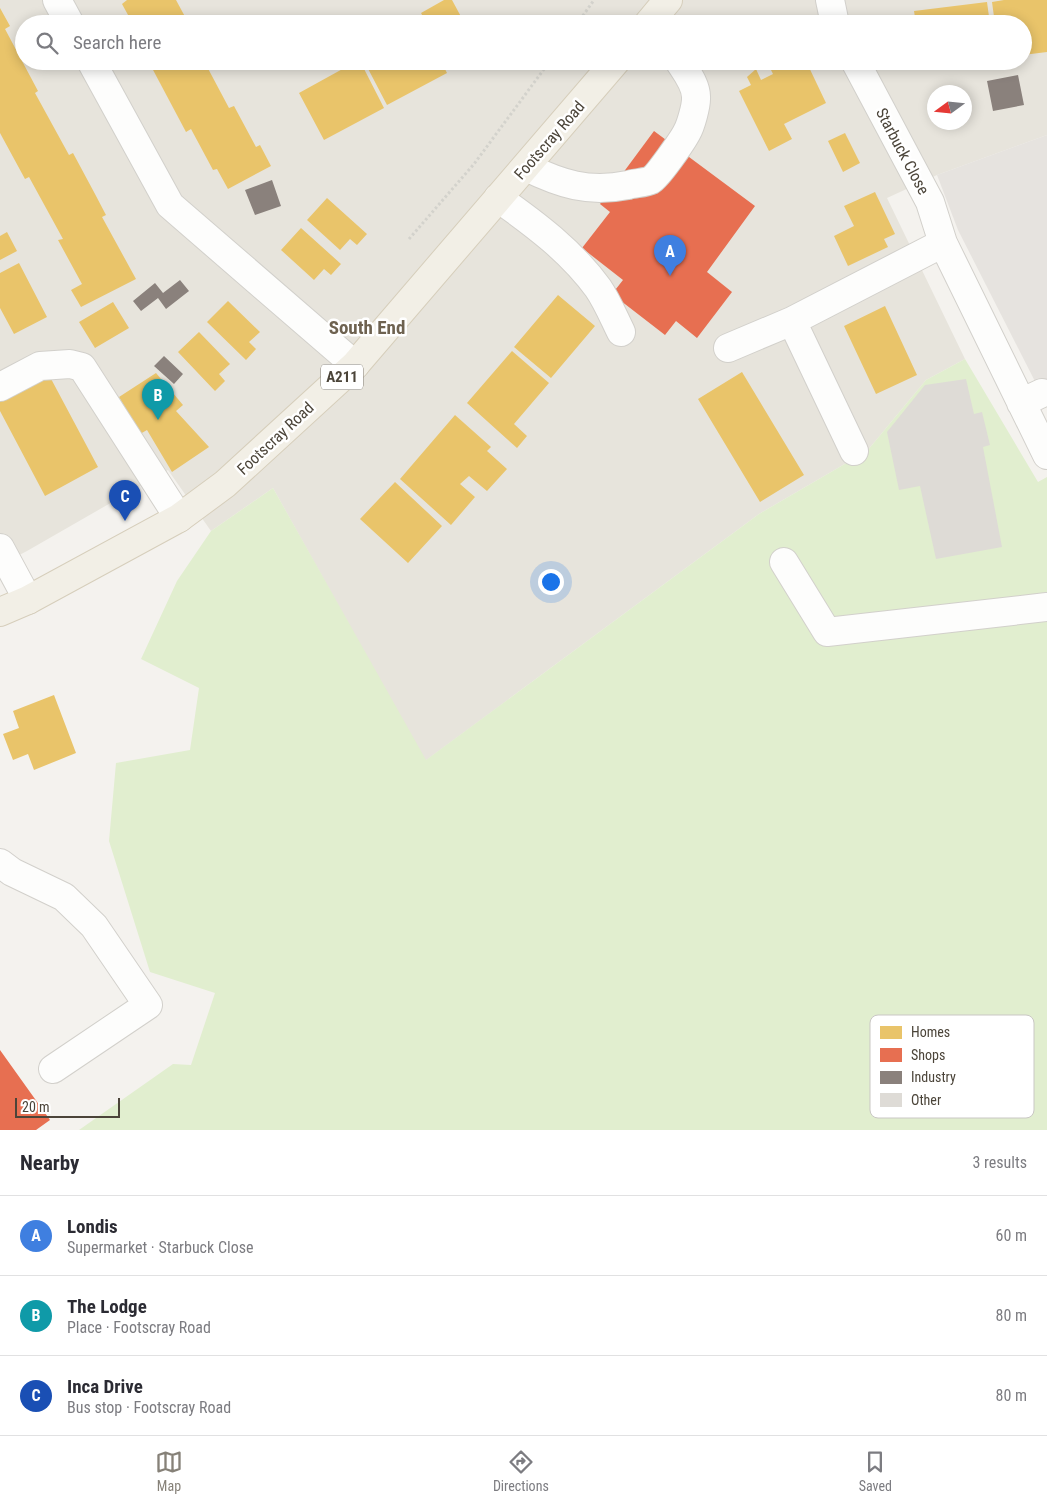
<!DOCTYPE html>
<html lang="en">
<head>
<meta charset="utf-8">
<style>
	body { margin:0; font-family:"Roboto Condensed",sans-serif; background:#f7f7f7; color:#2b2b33 }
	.compass { position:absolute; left:927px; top:85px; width:45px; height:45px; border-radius:50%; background:#fff; box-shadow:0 2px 12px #0003; rotate:255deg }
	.scale { position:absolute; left:15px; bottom:12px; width:105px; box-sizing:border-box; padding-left:5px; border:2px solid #4b4439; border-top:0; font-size:14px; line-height:18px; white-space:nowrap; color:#4b4439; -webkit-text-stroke:4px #fff; paint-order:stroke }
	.you { position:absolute; left:550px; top:581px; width:18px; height:18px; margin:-12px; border:4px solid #fff; border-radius:50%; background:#1a73e8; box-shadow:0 0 0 8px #1a73e833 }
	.badge { display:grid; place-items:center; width:32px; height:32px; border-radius:50%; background:#868178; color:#fff; font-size:16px; font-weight:700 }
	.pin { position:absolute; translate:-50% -41px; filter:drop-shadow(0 1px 2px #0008) }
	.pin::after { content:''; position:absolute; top:26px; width:18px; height:15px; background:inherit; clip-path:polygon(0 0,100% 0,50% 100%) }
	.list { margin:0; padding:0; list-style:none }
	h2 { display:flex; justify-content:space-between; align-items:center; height:65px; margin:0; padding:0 20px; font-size:21px }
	h2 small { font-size:16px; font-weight:400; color:#7c7c81 }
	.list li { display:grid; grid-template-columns:32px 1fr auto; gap:15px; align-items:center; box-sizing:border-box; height:80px; padding:0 20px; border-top:1px solid #e1e1e2 }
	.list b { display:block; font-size:19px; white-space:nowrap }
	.list p { margin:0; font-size:16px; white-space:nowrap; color:#7c7c81 }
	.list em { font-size:16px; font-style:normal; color:#7c7c81 }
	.icon { flex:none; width:28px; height:28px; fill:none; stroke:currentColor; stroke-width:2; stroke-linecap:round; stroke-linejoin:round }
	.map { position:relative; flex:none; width:1047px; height:1130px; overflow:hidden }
	.search { position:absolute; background:#fff; box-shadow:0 2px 12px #0003; left:15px; right:15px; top:15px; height:55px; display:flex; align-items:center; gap:12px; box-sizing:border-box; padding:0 18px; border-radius:28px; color:#7c7c81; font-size:19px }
	.sheet { height:305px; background:#fff }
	nav { display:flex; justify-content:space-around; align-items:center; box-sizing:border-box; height:70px; border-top:1px solid #e1e1e2; background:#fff; font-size:14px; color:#7c7c81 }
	nav a { display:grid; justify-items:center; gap:2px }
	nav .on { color:#868178 }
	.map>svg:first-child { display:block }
	.residential { fill:#e7e4dc; fill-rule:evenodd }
	.green { fill:#e1eecf }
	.parking { fill:#e6e3df }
	.homes { fill:#e9c46a }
	.shops { fill:#e76f51 }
	.industry { fill:#8a817c }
	.building { fill:#dedbd6 }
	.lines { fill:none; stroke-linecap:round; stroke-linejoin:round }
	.minor-casing { stroke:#d2d0cb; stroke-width:30 }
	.major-casing { stroke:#d6cebb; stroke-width:30 }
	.path { stroke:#d3d2cc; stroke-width:3; stroke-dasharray:2.5 2.5; stroke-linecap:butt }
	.minor { stroke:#fdfdfc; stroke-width:28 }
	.major { stroke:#f2efe6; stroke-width:28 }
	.labels { text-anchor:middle; stroke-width:5; stroke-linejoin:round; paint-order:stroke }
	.shield { fill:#fff; stroke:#817c74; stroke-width:1 }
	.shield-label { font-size:15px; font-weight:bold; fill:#4b4439 }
	.street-label { font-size:16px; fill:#4b4439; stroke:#fff }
	.quarter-label { font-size:19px; font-weight:bold; fill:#6e6250; stroke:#fff }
	.key { fill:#fff; stroke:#c9c7c4; stroke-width:1 }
	.key-label { font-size:14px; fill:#4b4439 }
</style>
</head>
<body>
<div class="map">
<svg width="1047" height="1130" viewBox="0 0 1047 1130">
	<rect width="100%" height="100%" fill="#f4f2ee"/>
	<path class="residential" d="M0,0H1047V135L937,175L887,198L965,359L926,380L867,451L759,514L425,761L273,488L211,531L168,470L27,551L0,565ZM24,24H1023V61H24ZM934,92H964V122H934Z"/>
	<path class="green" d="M965,359L1038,482L1047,477V1130H79L173,1064L191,1065L215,993L150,972L109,841L116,763L190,750L199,688L141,659L177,581L211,531L273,488L426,760L759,514L867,451L926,380Z"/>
	<path class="parking" d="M1047,135V405L958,230L937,175Z"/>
	<path class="homes" d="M127,0H176L189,24H133L122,4Z
		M444,0H452L465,24H427L421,13Z
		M1004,0H1047V52L1023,55V24H995L992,2Z
		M987,2L990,24H916L914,11Z
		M0,8L10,26L5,29L38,91L35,93L69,155L73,153L95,194L106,215L102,217L136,279L81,307L71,290L82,284L58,240L63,239L29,177L25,179L0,133Z
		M153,61H204L229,108L234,106L256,147L260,145L271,166L228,189L217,169L213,170L191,129L186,132L152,68L155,66Z
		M357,61H360L384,108L324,140L299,93Z
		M364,61H441L447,73L387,105Z
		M447,61H465L451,69Z
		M774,61H779L783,69L794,63L793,61H806L826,103L784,124L792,139L769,151L739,91L751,85L747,77L756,69L761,80L773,74L769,66Z
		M920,61H964V62L921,68Z
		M845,133L860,163L843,172L828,141Z
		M875,192L895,234L884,239L888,247L848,266L834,236L854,226L844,206Z
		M327,198L367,234L357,245L350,239L340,250L307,220Z
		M301,228L341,264L331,275L324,269L314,280L281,250Z
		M7,232L17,251L0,260V236Z
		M19,263L47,317L14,334L0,308V273Z
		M558,295L595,326L551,378L514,347Z
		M228,301L260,332L249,342L256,349L246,360L207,322Z
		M113,302L129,328L95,348L79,322Z
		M885,306L917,375L876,394L844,326Z
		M199,332L230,364L219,374L225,381L215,391L178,352Z
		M512,351L549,383L514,424L527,436L517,448L467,403Z
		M742,372L804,475L760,502L698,399Z
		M156,373L183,405L176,411L209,447L172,472L147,430L140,434L119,397Z
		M49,375L98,467L45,496L0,411V401Z
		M455,415L491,447L487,451L507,469L487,491L469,476L460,484L475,497L451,525L400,479Z
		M395,482L442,526L408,563L360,519Z
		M54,695L76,753L34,770L28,754L13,760L3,734L19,728L13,711Z"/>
	<path class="shops" d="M654,131L755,206L707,272L732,292L697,338L676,321L665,335L612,294L623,280L582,248L610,212L600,204Z
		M0,1050L50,1120L36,1130H0Z"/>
	<path class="industry" d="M1018,75L1024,105L993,111L987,81Z
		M272,180L281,206L255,215L245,190Z
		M180,280L189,291L166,309L158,298L141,311L133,301L155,283L163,293Z
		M164,356L183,374L174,384L154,366Z"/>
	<path class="building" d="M966,379L974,414L982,412L990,445L983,447L1002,547L936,559L920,486L899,490L887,432L925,385Z"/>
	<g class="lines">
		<defs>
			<path id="minor" d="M57,0L70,24
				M830,0L835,24
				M91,61L170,205L355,365
				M526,167C561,184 588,193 628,185C635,183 645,183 651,180C658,176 683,140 687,132C691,125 696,106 696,99C697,85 686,72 679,61
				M498,198C535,224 571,251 598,288C607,301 614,318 621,332
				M943,243L1047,455
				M728,348L792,321
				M0,387L40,366L70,364L82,367L179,518
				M1021,403L1042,393
				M854,451L792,321L943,243L930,202L855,61
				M0,548L28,600
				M784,562L827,632L1047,607
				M0,863L12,872L64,897L94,926L148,1005L53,1069"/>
			<path id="major" d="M648,24L668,0
				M0,612L28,600L179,518L225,484L355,365L616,61"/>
		</defs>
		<use href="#minor" class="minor-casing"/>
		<use href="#major" class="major-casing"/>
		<path class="path" d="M577,24L594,0
			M409,239L474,164L550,61"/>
		<use href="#minor" class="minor"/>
		<use href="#major" class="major"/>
	</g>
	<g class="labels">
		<rect class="shield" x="321" y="364.5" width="42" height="25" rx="4"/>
		<g class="shield-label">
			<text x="342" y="382">A211</text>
		</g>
		<g class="street-label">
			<text transform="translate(549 140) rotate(-49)" y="6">Footscray Road</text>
			<text transform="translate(903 151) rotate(62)" y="6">Starbuck Close</text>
			<text transform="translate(275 438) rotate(-43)" y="6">Footscray Road</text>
		</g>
		<g class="quarter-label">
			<text x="367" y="334">South End</text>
		</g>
	</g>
	<rect x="870" y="1015" width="164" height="103" rx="8" class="key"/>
	<rect x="880" y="1026" width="22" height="13" fill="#e9c46a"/>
	<rect x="880" y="1048" width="22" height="14" fill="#e76f51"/>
	<rect x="880" y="1071" width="22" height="13" fill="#8a817c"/>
	<rect x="880" y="1093" width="22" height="14" fill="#dedbd6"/>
	<g class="key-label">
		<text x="911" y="1037">Homes</text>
		<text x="911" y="1060">Shops</text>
		<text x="911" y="1082">Industry</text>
		<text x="911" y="1105">Other</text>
	</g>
</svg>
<svg class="compass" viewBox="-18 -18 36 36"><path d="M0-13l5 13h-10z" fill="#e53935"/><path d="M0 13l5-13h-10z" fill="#7c7c81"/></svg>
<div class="scale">20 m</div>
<div class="you"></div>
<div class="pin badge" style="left:670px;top:276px;background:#3f7fe0">A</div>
<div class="pin badge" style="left:158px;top:420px;background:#0f9aa8">B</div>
<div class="pin badge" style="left:125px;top:521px;background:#1a4fb4">C</div>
<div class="search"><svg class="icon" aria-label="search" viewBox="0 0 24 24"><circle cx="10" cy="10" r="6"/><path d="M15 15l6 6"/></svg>Search here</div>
</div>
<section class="sheet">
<h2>Nearby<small>3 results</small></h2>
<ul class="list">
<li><span class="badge" style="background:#3f7fe0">A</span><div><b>Londis</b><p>Supermarket · Starbuck Close</p></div><em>60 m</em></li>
<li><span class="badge" style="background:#0f9aa8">B</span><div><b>The Lodge</b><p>Place · Footscray Road</p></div><em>80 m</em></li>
<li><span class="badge" style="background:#1a4fb4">C</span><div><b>Inca Drive</b><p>Bus stop · Footscray Road</p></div><em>80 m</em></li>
</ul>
</section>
<nav>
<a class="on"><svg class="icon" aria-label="map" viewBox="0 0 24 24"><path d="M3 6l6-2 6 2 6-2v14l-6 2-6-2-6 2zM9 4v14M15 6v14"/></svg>Map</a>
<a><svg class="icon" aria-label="directions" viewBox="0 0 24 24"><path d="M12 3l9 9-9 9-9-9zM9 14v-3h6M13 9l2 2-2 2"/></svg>Directions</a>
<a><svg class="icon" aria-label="saved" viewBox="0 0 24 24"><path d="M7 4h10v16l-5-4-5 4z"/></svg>Saved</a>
</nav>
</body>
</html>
